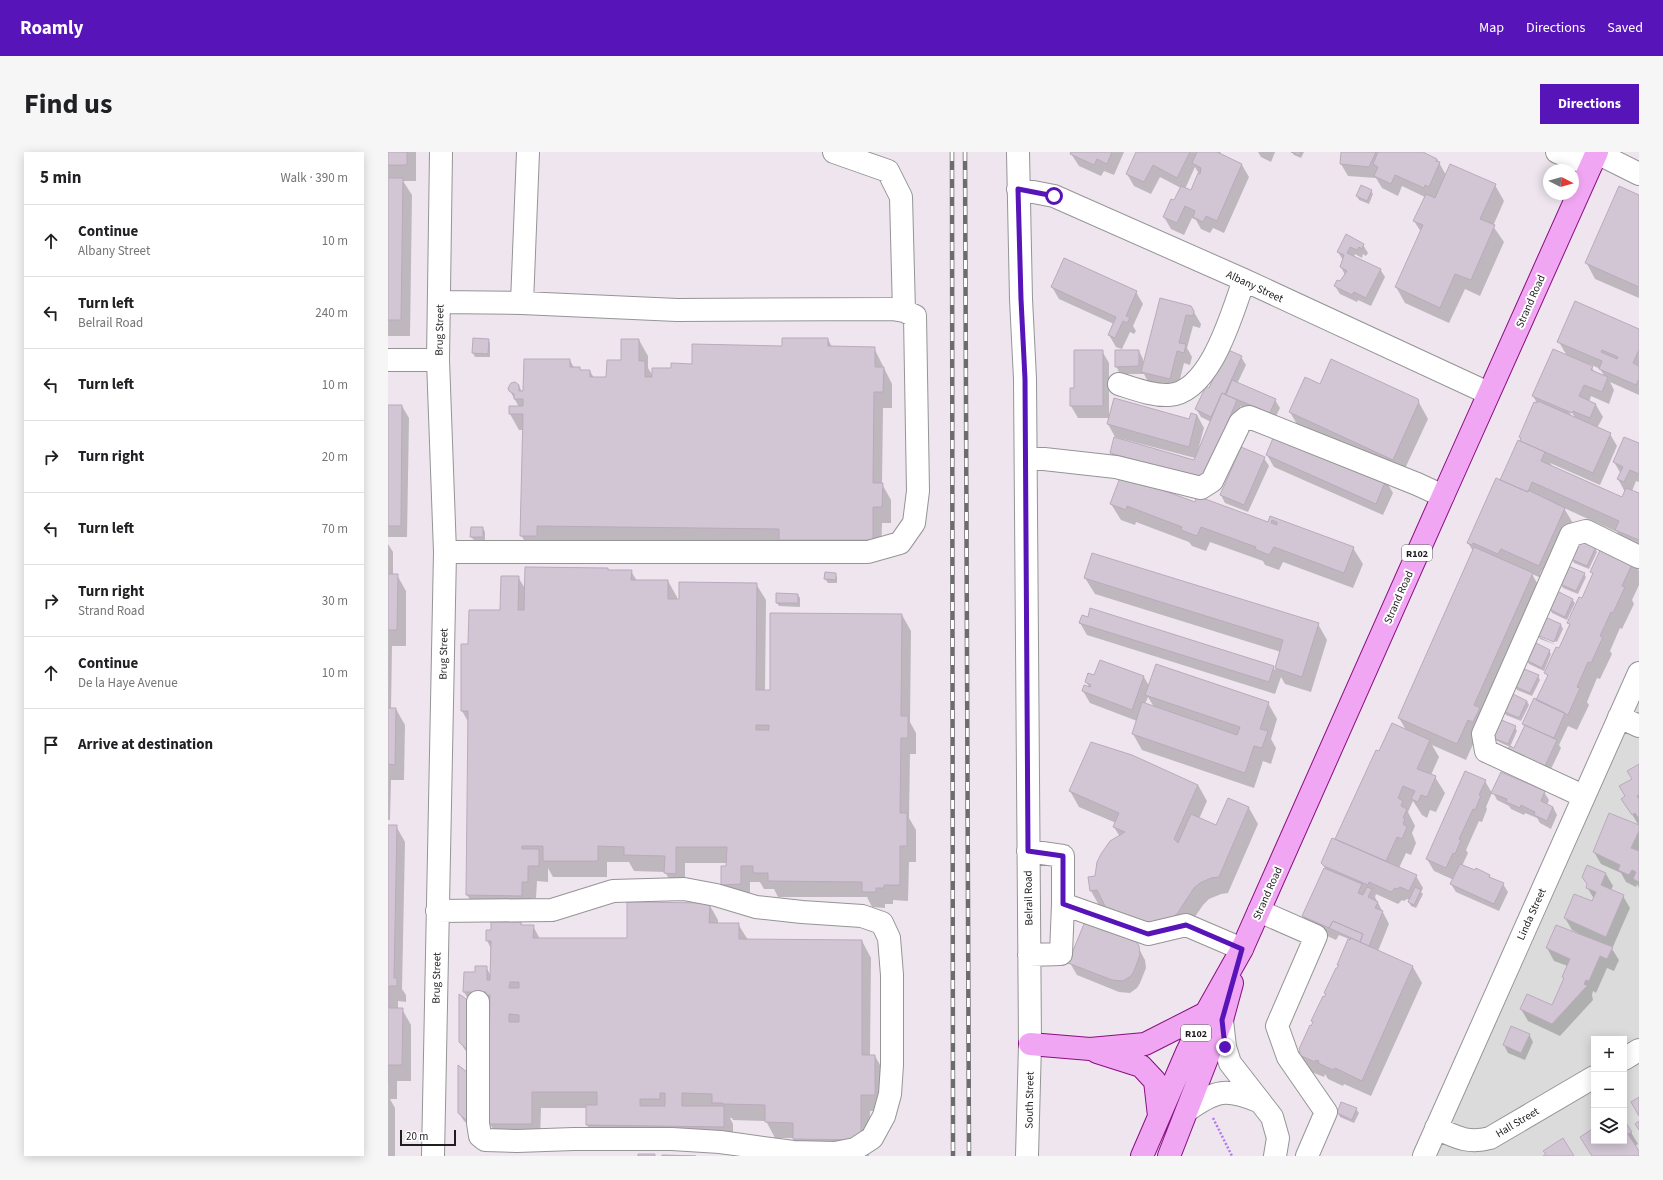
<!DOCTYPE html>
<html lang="en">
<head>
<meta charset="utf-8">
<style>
	body { margin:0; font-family:"Source Sans 3",sans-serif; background:#f6f6f6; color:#202124 }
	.controls { position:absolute; right:12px; bottom:12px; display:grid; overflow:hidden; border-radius:0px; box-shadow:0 2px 10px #0003 }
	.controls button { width:36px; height:36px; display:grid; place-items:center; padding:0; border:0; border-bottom:1px solid #e0e0e0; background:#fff; color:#202124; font:20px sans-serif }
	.compass { position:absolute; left:1155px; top:12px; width:36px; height:36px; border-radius:50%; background:#fff; box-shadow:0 2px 10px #0003; rotate:96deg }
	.scale { position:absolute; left:12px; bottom:10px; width:56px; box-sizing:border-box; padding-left:4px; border:2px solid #1e1e1e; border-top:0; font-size:11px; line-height:14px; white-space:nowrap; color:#1e1e1e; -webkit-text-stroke:3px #fff; paint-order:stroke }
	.stop { position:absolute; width:12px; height:12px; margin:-9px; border:3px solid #5714b8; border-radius:50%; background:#fff }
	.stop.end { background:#5714b8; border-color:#fff; box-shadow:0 1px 4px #0008 }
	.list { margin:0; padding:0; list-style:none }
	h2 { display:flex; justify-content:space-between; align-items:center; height:52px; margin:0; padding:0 16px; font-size:17px }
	h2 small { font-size:13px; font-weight:400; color:#757577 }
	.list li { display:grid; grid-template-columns:26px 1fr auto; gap:12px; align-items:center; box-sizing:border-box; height:72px; padding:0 16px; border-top:1px solid #e0e0e0 }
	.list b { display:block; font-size:15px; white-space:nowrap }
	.list p { margin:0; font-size:13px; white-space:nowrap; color:#757577 }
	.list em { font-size:13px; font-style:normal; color:#757577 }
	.icon { flex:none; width:22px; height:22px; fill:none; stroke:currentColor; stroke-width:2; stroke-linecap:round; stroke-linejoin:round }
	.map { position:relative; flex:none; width:1251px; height:1004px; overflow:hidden; border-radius:0px }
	header { display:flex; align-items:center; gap:24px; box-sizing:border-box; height:56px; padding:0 20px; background:#5714b8; color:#fff }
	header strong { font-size:19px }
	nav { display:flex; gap:22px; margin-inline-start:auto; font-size:14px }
	.intro { display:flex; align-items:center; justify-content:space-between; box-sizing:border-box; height:96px; padding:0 24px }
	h1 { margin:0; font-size:28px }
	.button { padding:10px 18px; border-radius:0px; background:#5714b8; color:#fff; font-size:14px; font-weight:700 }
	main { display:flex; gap:24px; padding:0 24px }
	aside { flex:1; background:#fff; border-radius:0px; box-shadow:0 2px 10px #0003 }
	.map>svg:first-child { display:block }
	.residential { fill:#dcdbdc; fill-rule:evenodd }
	.shadow { fill:#0003; fill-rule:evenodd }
	.building { fill:#d2c6d4; stroke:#bba9be; fill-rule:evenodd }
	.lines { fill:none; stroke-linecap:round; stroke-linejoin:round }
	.minor-casing { stroke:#959595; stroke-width:24 }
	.major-casing { stroke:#890f80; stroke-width:24 }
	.path { stroke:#b379ec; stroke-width:2.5; stroke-dasharray:2 2; stroke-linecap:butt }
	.minor { stroke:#fff; stroke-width:22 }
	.major { stroke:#f0a6f2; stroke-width:22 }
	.rail-casing { stroke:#6c6c6c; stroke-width:4.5 }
	.rail { stroke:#fff; stroke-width:3; stroke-dasharray:9; stroke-linecap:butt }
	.route { stroke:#5714b8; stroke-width:5 }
	.labels { text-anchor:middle; stroke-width:4; stroke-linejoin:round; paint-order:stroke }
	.shield { fill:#fff; stroke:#626262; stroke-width:1 }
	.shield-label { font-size:10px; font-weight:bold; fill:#1e1e1e }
	.street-label { font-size:11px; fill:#1e1e1e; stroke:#fff }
</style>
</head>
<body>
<header>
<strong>Roamly</strong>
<nav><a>Map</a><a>Directions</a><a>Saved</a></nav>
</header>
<div class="intro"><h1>Find us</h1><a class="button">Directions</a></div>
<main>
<aside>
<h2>5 min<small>Walk · 390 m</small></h2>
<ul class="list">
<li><svg class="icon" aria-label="ahead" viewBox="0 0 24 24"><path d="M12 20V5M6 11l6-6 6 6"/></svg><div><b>Continue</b><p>Albany Street</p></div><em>10 m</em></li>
<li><svg class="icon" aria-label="left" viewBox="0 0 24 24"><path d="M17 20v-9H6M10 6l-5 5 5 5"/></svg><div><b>Turn left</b><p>Belrail Road</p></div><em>240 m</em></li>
<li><svg class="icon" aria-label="left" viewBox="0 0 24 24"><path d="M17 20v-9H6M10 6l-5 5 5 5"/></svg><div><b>Turn left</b></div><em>10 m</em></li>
<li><svg class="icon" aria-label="right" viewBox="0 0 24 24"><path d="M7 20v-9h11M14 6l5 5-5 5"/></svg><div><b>Turn right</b></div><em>20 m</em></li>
<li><svg class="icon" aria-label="left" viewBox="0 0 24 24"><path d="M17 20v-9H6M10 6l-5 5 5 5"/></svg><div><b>Turn left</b></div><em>70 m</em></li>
<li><svg class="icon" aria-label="right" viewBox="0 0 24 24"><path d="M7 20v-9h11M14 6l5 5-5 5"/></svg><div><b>Turn right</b><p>Strand Road</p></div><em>30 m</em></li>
<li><svg class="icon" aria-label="ahead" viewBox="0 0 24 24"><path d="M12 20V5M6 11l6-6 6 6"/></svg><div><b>Continue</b><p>De la Haye Avenue</p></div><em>10 m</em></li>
<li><svg class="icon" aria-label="arrive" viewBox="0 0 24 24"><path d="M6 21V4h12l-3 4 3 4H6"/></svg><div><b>Arrive at destination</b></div></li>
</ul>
</aside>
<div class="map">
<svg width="1251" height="1004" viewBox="0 0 1251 1004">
	<rect width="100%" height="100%" fill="#eee5ee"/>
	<path class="residential" d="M1251,524V1004H1036ZM1206,887H1236V989H1206Z"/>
	<path class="shadow" d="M0,0H28V29H15L24,43L22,184H0Z
		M682,0H736L726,23L716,19L713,24L691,14Z
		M749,0H833L832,2L854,13L861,25L836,81L825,76L822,81L813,77L808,68L804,66L796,83L783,77L776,65L787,50L793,36L772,25L763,42L746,34L739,22ZM807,15L811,22L803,40L797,37Z
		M870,0H887L883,10L873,5Z
		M904,0H916L913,6L906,3Z
		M954,0H1033L1049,7L1058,23L1107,33L1116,49L1105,74L1116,90L1092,144L1077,137L1061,171L1017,151L1008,135L1033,80L1026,69L1037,45L1014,34L1010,44L994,36L988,26L960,24L953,12Z
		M983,39L985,42L981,52L971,48L969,44Z
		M1251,44V146L1207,127L1198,110Z
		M958,84L975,93L980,101L978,104L975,102L974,106L967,102L966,105L992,117L997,125L983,154L970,148L969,150L952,142L947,134L952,130L957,123L953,115L955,108L950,100Z
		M664,135L748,140L755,152L745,174L748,179L746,182L742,180L734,197L728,195L721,183L726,172L671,147Z
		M803,155L813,172L812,176L805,174L799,196L804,205L802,213L796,211L789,239L761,232L756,222H732L728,214L751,199L755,207V214Z
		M1251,178V243L1222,230L1226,238L1221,252L1203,244L1201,250L1208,253L1215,265L1209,276L1222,282L1229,294L1212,333L1162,311L1165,315L1234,346L1237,340L1230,327L1233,322L1226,310L1251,293V330L1248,329L1244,339L1251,343V400L1237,394L1229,380L1176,356L1186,373L1153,426L1144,422L1153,438L1078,608L1044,593L1051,605L1043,623L1047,625L1057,641L1048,660L1042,658L1039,666L1034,663L1025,649L1020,660L1027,674L1024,681L1028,691L1023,703L1018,701L1011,716L1028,724L1035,736L1033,740L1035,742L1028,756L1023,754L1021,750L1022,748L1019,747L1016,749L1014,748L1010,752L988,742L987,745L1001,772L990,799L1025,815L1034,831L983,944L956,932L955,934L940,927L937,922L936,925L921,919L912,903L926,871L924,869L951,815L950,813L961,787L951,783L948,788L922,776L915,764L937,716L934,711L950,690L948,687L992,601L1018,578L1011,566L1085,399L1080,391L1133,290L1134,288L1132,285L1150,253L1145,244L1179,204L1171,190ZM1202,212L1212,217L1217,225L1207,221ZM1182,257L1187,266H1185L1180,258Z
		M86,187L100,188L102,191V205H87L85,201Z
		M440,187L444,195L486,196L504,232V256H495L494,332L503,348V371H494L493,404L142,399L133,383L135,278H131L122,262L131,255L122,239L131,234L134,240L182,208L186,216H192L193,219H202L206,226H219L251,188L260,204V216L265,224L284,217Z
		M714,199L721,211V266L802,268L809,263L816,276L810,298H811L823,270L813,265L808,257L822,237L853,205L858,213L849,232L887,248L892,256L886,268L852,254L856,261L822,339L730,313L723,301L806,309L807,306L727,285L720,272L722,266H690L683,254V237H687Z
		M932,233L1029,247L1040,267L1014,323L911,276L902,260Z
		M0,254H14L21,266L19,385H0Z
		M879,303L998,329L1005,341L995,363L886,315Z
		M876,306L881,314L860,360L837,351L833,343Z
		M807,351L881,371L883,365L965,396L975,412L965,436L895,410L891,418L877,413L875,409L822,390L818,399L804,394L801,390L748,370L747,373L733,368L723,352Z
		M95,376L97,380V389L86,388L83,385Z
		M0,392L5,400V423H9L18,439V494H4L3,557H8L17,573L16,628H3L2,668H0Z
		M1207,396L1209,400L1201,417L1186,411L1184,407Z
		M1245,409L1251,419V433L1244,448L1246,452L1234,477L1232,476L1222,499L1224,502L1212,527L1209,526L1199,550L1201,553L1189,578L1180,574L1171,593L1173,596L1161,621L1126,605L1122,597H1127L1137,576L1135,572L1146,547L1149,549L1160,525L1158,521L1172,498L1182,474L1180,471L1194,447L1205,423L1203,420Z
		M220,417L221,419H243L249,429H280L289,445V448L368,432L378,448L377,539H383L514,463L523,479L522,570L528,581V602H522L521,666L528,678V710H521L520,749L505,748V752H497V756L484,755L479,745H390L386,737H376L372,730H362V748L343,749L334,733L339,711H297V737H287L277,720L246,719L241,710H219V725H165L160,716V730L149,729L148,746H143V759H89L79,743L81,571L74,559L81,493L113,459L130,425L138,438Z
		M447,422L449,425V431H440L437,427Z
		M1196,422L1198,425L1190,442L1175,436L1173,432Z
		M697,426L930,472L939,488L923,540L897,532L893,525L887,542L699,483L692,471L885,515L887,518L893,500L707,442Z
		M410,443L412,446V455L391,454L389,451Z
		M1184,447L1187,451L1179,468L1164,461L1162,457Z
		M1158,466L1173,473L1175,477L1169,490L1152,483V485L1168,493L1152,487L1150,483Z
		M1161,499L1163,502L1156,519L1141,512L1139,508Z
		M707,524L756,525L761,534L880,551L889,567L883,587L888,596L883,612L875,609L866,636L754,598L745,582L749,569L702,551L695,539L702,536L698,530ZM760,545L766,555L757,552Z
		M1150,524L1152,528L1144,544L1129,538L1127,534Z
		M1139,549L1141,553L1133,569L1118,563L1116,559Z
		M1127,575L1129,579L1122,595L1107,588L1105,584Z
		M1251,613V674L1235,647L1238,645Z
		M1097,629L1104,641L1098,655L1099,657L1094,670L1091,669L1078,698L1080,701L1074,714L1101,723L1103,727L1115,732L1120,740L1111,759L1068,740L1063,732L1066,728L1046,719L1039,707Z
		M810,633L819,649L811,667L828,675L841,647L861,656L870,672L840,741L833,742L821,747L815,753L798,778L773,789L717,754L712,755L703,739L708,725L732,685L726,675L728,671L691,655L682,639Z
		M1105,640H1156L1161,648L1159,653L1165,655L1169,663L1163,677L1152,671L1149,666L1137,661L1136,663L1123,657L1121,654L1109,648Z
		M0,674H8L17,690L14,837L18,843V850L10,849V857H14L23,873V929H9V947H2L7,956V1004H0Z
		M1251,674V736L1249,732L1248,735L1238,730L1233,721L1213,712L1206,700Z
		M1200,714L1218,722L1225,734L1223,738L1235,744L1242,756L1224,797L1231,808L1226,819L1219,816L1208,841L1205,839L1204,843L1205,848L1172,884L1140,869L1133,857L1164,854L1176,827L1175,825L1180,814L1166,809L1159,796L1190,783V781L1184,778L1177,766L1205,750L1206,747L1199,735Z
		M321,752L330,768V772H350L360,788L474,789L483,806L482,904H487L496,920V959H482L481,1004L415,1003L405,986H387L378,969L345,968L344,966H342L345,972V990L208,989L199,973V956H153L152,988H111L102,972L103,856H86L88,908L77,898L72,890L83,852L76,840L88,820L98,815L103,824V797L99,788L104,779L133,771L135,774H145L152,787H240Z
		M750,795L757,808L758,816L752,831L749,836L742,841L731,840L689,823L682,811Z
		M1141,882L1145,890L1137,908L1120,901L1116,893Z
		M71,915L87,979L76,969L71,961Z
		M968,957L971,961L966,971L952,965L950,961Z
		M1236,969L1250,992L1247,994L1251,1001V1004H1204L1206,977V989H1236Z"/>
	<path class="building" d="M0,0H19V13H0Z
		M683,0H724L719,12L709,7L706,13L682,2Z
		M748,0H802L789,26L765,13L756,30L738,22Z
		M809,0H829L854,12L829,69L818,64L815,70L805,65L807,59L797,54L789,71L775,65L783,47L786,48L793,34L803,38L810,21L812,22L813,16L804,11Z
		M903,0H913L911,3Z
		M953,0H988L981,15L952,12Z
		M990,0H1035L1049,7L1048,9L1052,10L1041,35L1037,33L1036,36L1007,23L1003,32L986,24L990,15L985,12Z
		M1062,12L1108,32L1092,67L1107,73L1083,128L1067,122L1052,156L1007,135L1035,73L1025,69L1038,42L1047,46Z
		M0,26H15L13,168H0Z
		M973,33L984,38L979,49L968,44Z
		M1231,34L1251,43V135L1197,111Z
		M958,82L976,92L974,97L971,95L969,98L962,95L959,101L993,117L978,146L966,140L964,143L946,134L949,128L952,129L959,119L952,115L956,103L949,100Z
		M676,106L749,139L738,164L742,166L739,171L735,169L727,186L720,183L728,165L663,135Z
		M772,146L803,154L806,159L805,164L798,163L791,191L798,192L796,201L789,199L782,227L753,220Z
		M1187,149L1251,177V198L1245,211L1251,214V227L1248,233L1211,217L1214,209L1169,190ZM1214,198L1230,205L1229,207L1213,200Z
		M85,186L101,187L100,202L84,201Z
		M394,186H440V194L487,195V215H496L495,240H486L485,331H495L494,355H485V388H391V377L149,374V384H132L135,262H121V254H135V247H126V242L121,239L120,236L123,231L127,230L131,233V239H135L136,207H182V215H192V218H202V225H218L219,208H233V187H251V209H257V225H264V216H283V211L304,212V192L394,194Z
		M838,197L854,204L837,242L834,241L823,265L807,257L818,234L821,236Z
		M1165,197L1205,214L1203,218L1220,225L1214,240L1196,233L1191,244L1208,252L1202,266L1185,259L1184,261L1144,244Z
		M686,198H715V254H682V236H686Z
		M727,198H751V214L727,215Z
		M943,207L1030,247L1031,250L1005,308L901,260L917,225L932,232Z
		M844,228L888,247L882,261L838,243Z
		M834,241L849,248L815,328L722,301L726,285L806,308Z
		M726,246L801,267L803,261L809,263L801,295L719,272Z
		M1150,249L1223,281L1205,321L1132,289L1133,286L1131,285L1146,250L1149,251Z
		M0,253H14L13,374H0Z
		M888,279L998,328L988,352L878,303Z
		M1236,285L1251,291V322L1242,318L1236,330L1229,327L1235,315L1225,310Z
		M1130,288L1157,300L1153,309L1234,345L1238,336L1251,341V388L1227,378L1231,369L1144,330L1140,340L1112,328Z
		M853,295L877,305L856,353L832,343Z
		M733,323L807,350L809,344L880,370L882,364L966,395L956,421L886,395L881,403L867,397L868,395L813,375L809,384L793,378L794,375L739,354L738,358L722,352ZM884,368L889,370V373L883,371Z
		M1108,326L1135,338L1140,340V338L1177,356L1151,414L1113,397L1110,402L1085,391L1084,393L1079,391Z
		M83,375H95V385H82Z
		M1192,388L1208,395L1199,414L1183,407Z
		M1214,394L1246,408L1234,434L1237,435L1225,461L1223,460L1212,484L1215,485L1203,511L1200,510L1189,535L1192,536L1180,563L1148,548L1160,523L1156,521L1168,495L1171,496L1182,472L1179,471L1191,445L1194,446L1205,421L1202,420Z
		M1086,395L1145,421L1086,553L1092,556L1085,570L1080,568L1069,592L1010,566Z
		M704,401L931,471L914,525L887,516L895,488L696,426Z
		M1180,414L1197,421L1188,439L1172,432Z
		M137,415L220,416V418H244L243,428H280V447H291V430L369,431L368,538H382V461L514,462L513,564H520V586H513L512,661H519V694H512V733H496V736H488V740H474V730L380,729V721H365V714H353V732L333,733V714H338L339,695H288V722L276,721L277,704L236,703V695L210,694V709H155V694H134V697H151V714H140V730H134V744L78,743L80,559H73V492H80L81,458H112L113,424H131L130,458H136ZM368,573H381V578H368Z
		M1154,416L1159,418L1155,425L1150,423Z
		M437,420L448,421V428L436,427Z
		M0,422H10L9,478H0Z
		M1169,439L1185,447L1177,465L1161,457Z
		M388,441L410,442V451H388Z
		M702,456L886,514L881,530L691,471L694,463L700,465Z
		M1157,465L1173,472L1166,490L1149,483Z
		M1146,490L1162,498L1154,516L1138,508Z
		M712,508L756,524L744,558L694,539L696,533L702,535L703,533L697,530L700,521L706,523Z
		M768,512L881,550L872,577L880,579L874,596L866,594L857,621L744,582L754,550L849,583L852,575L757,543Z
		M1134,516L1151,523L1142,541L1126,534Z
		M1123,541L1139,549L1131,566L1115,559Z
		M1146,546L1177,561L1166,586L1134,572Z
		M0,556H8L7,613L0,612Z
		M1111,567L1128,574L1120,592L1103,585Z
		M1004,571L1042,588L1029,617L1048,624L1039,645L1033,643L1030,650L1023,647L1027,639L1015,634L1010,646L1015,649L1013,654L1019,657L1015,666L1017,667L1015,672L1019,675L1014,687L1009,685L998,709L947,687L988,598L991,599Z
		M1137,573L1169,588L1157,614L1120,597L1122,594L1126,596Z
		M703,590L744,603L810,633L786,687L790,691L803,662L828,673L840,646L861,655L831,725L823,726L812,731L806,736L789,762L781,767L746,773L718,756L709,738L702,739L700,725L707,724L709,710L713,702L722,689L737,680L725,675L731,661L681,639Z
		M1251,612V643L1249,644L1251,647V667L1247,661L1244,663L1233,647L1237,644L1231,634L1244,627L1239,619Z
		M1077,619L1098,628L1091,643L1093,644L1087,658L1085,657L1071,687L1073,688L1067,702L1065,701L1058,716L1038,707Z
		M1113,620L1157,639L1153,649L1165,655L1159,669L1146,663L1147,660L1133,653L1132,656L1118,650L1119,647L1103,641Z
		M1221,661L1251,673V679L1243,696L1251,699V730L1245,727L1248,720L1244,718L1241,723L1230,718L1232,713L1205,700Z
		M0,673H9L6,826H9V834H1V856H15L14,913H0V931Z
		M944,686L1029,723L1021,739L1012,735L1009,737L1007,736L1003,740L981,730L980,733L936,714L933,711Z
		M1072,712L1087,718L1088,716L1102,723L1101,725L1116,731L1106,752L1062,732Z
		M1199,713L1218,721L1213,733L1236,743L1218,785L1176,766L1186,742L1204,749L1208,740L1198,736L1199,732L1194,725Z
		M936,716L974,732L970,741L975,743L979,735L984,737L980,745L990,750L987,756L995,759L981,794L972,790L975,782L945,769L941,776L914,764Z
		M1027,735L1033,738L1026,753L1020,750Z
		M239,750L322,751L321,771H351V787L474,788V903H487V943H473V988L405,987V971L377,970V953L335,952V951H324V942L294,941V954H336V975L198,973V953H209V940H144V972H101V913H98V900H101L102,843H98V840H75L76,820H87V814H99V828H102L103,789H98V778H103V770H133V773H146L145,786H239ZM122,830H131V836H121ZM121,862L131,863V870H121ZM272,941H277V954H252V947H272Z
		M698,767L748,789L751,794L752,803L746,819L743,824L735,829L724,828L680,811Z
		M945,769L975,782L972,790L941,776Z
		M1168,773L1225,795L1219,807L1212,804L1201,829L1198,828L1196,832L1200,834L1198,835L1164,872L1132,857L1139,842L1164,853L1176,826L1174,825L1182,807L1158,796Z
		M963,786L1025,814L974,929L947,916L945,918L930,911L931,909L928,908L927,910L911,903L912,898L911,897L922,873L923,874L925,870L923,869L935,844L936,845L938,842L936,841L948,816H949L951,813H949L960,787L962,788Z
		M71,842L84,851V902L71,890Z
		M1123,874L1142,882L1133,901L1115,893Z
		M70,913L84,924L83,972L70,961Z
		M1251,945V964L1243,950Z
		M953,950L969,956L964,968L949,961Z
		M1236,968L1244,980L1240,982L1251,999V1004H1204L1192,985L1206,976V989H1236Z
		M1251,969V978L1247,972Z
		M1175,986L1186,1004H1155L1158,1002L1155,999Z
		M250,1002H267V1004H250Z
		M274,1003L308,1004H274Z"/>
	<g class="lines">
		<defs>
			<path id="minor" d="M446,0L500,19L513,45L516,159
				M630,0L633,147L637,227L642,892L639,1004
				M1169,0L1203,13
				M1209,1L1251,22
				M630,37L666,44L856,128L1100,241
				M51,150L134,151L289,158L504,157L516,159L527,164L530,339L526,371L512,391L480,400H57
				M134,151L140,0
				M0,208H50
				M731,232C747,237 765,244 781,243C823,240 844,161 856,128
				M638,305L728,315L813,336L824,329L852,271L858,266L861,265L1029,332L1055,344
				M1231,565L1251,574
				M1195,644L1098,599L1095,582L1183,383L1198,379L1251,405
				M640,699L675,704V752L760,782L798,773L854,797
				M49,759L164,758L225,739L296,737L328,743L368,755L414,760L474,764L494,771L501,786L504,823V913L502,942L496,964L484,986L467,997L447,1001L405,1000L332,990L284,987H186L129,989L97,988L92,984L90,971V850
				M871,759L928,784L889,874L900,905L938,960L919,1004
				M641,803L673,802L675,752
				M834,868L837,895L842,911L884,965L890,986L887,1004
				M1236,907L1251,898
				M800,958C828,938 838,936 870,949
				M1048,976C1068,985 1080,992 1102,986L1206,925
				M45,1004L57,400L50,208L53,0
				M1036,1004L1251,521"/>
			<path id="major" d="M642,892L702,897L757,892L818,861
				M709,900L753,914L767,929L771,964
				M754,1004L799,900L818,861L854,797L1055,344L1209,0
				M781,1004L834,868L844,831"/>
		</defs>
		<use href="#minor" class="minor-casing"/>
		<use href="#major" class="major-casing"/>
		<path class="path" d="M825,966L844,1004"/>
		<use href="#minor" class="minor"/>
		<use href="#major" class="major"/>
		<defs>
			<path id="rail" d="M564,0L565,1004
				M577,0L581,1004"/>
		</defs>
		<use href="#rail" class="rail-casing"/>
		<use href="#rail" class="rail"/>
	</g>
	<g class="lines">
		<path class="route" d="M666,44L630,37L633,147L637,227L640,699L675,704V752L760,782L798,773L854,797L834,868L837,895"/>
	</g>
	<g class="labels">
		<g class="shield">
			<rect x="1014" y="393" width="30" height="16" rx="3"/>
			<rect x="793" y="873" width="30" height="16" rx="3"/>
		</g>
		<g class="shield-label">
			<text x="1029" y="405">R102</text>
			<text x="808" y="885">R102</text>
		</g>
		<g class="street-label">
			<text transform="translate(867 134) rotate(25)" y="4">Albany Street</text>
			<text transform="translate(1142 149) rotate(-66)" y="4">Strand Road</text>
			<text transform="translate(51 178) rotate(-89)" y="4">Brug Street</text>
			<text transform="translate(1010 445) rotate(-66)" y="4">Strand Road</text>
			<text transform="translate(55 502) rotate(-89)" y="4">Brug Street</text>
			<text transform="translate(879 741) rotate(-66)" y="4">Strand Road</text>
			<text transform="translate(640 746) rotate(-91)" y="4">Belrail Road</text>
			<text transform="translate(1143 762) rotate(-66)" y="4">Linda Street</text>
			<text transform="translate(48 826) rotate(-89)" y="4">Brug Street</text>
			<text transform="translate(641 948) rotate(-89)" y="4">South Street</text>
			<text transform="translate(1129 970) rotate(-31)" y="4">Hall Street</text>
		</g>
	</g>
</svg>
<div class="controls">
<button>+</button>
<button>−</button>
<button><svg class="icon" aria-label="layers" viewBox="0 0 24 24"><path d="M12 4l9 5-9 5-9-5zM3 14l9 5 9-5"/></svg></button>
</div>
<svg class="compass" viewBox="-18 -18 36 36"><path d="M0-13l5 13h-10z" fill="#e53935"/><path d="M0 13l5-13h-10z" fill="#757577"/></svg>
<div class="scale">20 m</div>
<div class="stop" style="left:666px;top:44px"></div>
<div class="stop end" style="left:837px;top:895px"></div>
</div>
</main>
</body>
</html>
